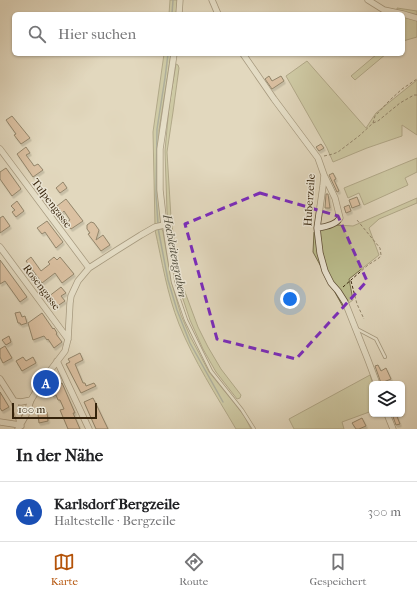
<!DOCTYPE html>
<html lang="de">
<head>
<meta charset="utf-8">
<style>
	body { margin:0; font-family:"IM FELL French Canon",serif; background:#f2f2f2; color:#202124 }
	.controls { position:absolute; right:12px; bottom:12px; display:grid; overflow:hidden; border-radius:6px; box-shadow:0 1px 3px #0004 }
	.controls button { width:36px; height:36px; display:grid; place-items:center; padding:0; border:0; border-bottom:1px solid #e0e0e0; background:#fff; color:#202124; font:20px sans-serif }
	.scale { position:absolute; left:12px; bottom:10px; width:85px; box-sizing:border-box; padding-left:4px; border:2px solid #35230b; border-top:0; font-size:11px; line-height:14px; white-space:nowrap; color:#35230b; -webkit-text-stroke:3px #ece6d5; paint-order:stroke }
	.you { position:absolute; left:290px; top:299px; width:14px; height:14px; margin:-10px; border:3px solid #fff; border-radius:50%; background:#1a73e8; box-shadow:0 0 0 6px #1a73e833 }
	.badge { display:grid; place-items:center; width:26px; height:26px; border-radius:50%; background:#b45309; color:#fff; font-size:13px; font-weight:700 }
	.pin { position:absolute; translate:-50% -50%; border:2px solid #fff; box-shadow:0 1px 4px #0006 }
	.list { margin:0; padding:0; list-style:none }
	h2 { display:flex; justify-content:space-between; align-items:center; height:52px; margin:0; padding:0 16px; font-size:17px }
	h2 small { font-size:13px; font-weight:400; color:#757577 }
	.list li { display:grid; grid-template-columns:26px 1fr auto; gap:12px; align-items:center; box-sizing:border-box; height:60px; padding:0 16px; border-top:1px solid #e0e0e0 }
	.list b { display:block; font-size:15px; white-space:nowrap }
	.list p { margin:0; font-size:13px; white-space:nowrap; color:#757577 }
	.list em { font-size:13px; font-style:normal; color:#757577 }
	.icon { flex:none; width:22px; height:22px; fill:none; stroke:currentColor; stroke-width:2; stroke-linecap:round; stroke-linejoin:round }
	.map { position:relative; flex:none; width:417px; height:429px; overflow:hidden }
	.search { position:absolute; background:#fff; box-shadow:0 1px 3px #0004; left:12px; right:12px; top:12px; height:44px; display:flex; align-items:center; gap:10px; box-sizing:border-box; padding:0 14px; border-radius:6px; color:#757577; font-size:15px }
	.sheet { height:112px; background:#fff }
	nav { display:flex; justify-content:space-around; align-items:center; box-sizing:border-box; height:56px; border-top:1px solid #e0e0e0; background:#fff; font-size:11px; color:#757577 }
	nav a { display:grid; justify-items:center; gap:2px }
	nav .on { color:#b45309 }
	.map>svg:first-child { display:block }
	.green { fill:#babc8c; stroke:#78704c }
	.lines { fill:none; stroke-linecap:round; stroke-linejoin:round }
	.stream { stroke:#707c75; stroke-width:1.5 }
	.building { fill:#d2a581; stroke:#35230b; filter:url(#shadow) }
	.service-casing { stroke:#605038; stroke-width:4 }
	.minor-casing { stroke:#605038; stroke-width:7 }
	.path { stroke:#35230b; stroke-width:1; stroke-dasharray:3 2; stroke-linecap:butt }
	.service { stroke:#ece6d5; stroke-width:2.5 }
	.minor { stroke:#ece6d5; stroke-width:5.5 }
	.marked { fill:none; stroke:#7b2cbf; stroke-width:3; stroke-dasharray:8 5; stroke-linejoin:round }
	.labels { text-anchor:middle; stroke-width:3; stroke-linejoin:round; paint-order:stroke }
	.street-label { font-size:11px; fill:#35230b; stroke:#ece6d5 }
	.water-label { font-size:12px; font-style:italic; fill:#535040; stroke:#ece6d5 }
</style>
</head>
<body>
<div class="map">
<svg width="417" height="429" viewBox="0 0 417 429">
	<defs>
		<filter id="shadow"><feDropShadow dx="1.5" dy="2.5" stdDeviation="0" flood-color="#0004"/></filter>
	</defs>
	<rect width="100%" height="100%" fill="#e2d8be"/>
	<filter id="stains"><feTurbulence type="fractalNoise" baseFrequency=".005" numOctaves="4"/><feColorMatrix values="0 0 0 0 .2 0 0 0 0 .09 0 0 0 0 .02 0 0 0 .5 -.17"/></filter>
	<radialGradient id="worn" r=".72"><stop offset=".6" stop-color="#630" stop-opacity="0"/><stop offset="1" stop-color="#630" stop-opacity=".3"/></radialGradient>
	<path class="green" d="M170,0H178L176,14H169Z
		M397,8L417,11V37L403,41V14H397Z
		M164,54H171L159,130V142L161,221L160,223L155,225L153,132Z
		M377,54H386L355,80L351,76Z
		M307,61L366,128L376,113L417,80V135L402,125V136L367,148L333,162L327,148L286,76Z
		M176,64L178,65L179,68L173,112L167,152L171,218L177,262L182,284L198,327L208,347L221,369L241,395L240,398L237,399L216,372L203,349L190,320L176,278L172,260L167,211L165,151L169,106Z
		M417,158V172L405,178L408,185L364,205L359,193L348,198L344,188Z
		M417,198V203L379,219L369,228L379,255L349,279L353,300L343,307L313,252L314,232L337,225L353,226Z
		M160,229H162L163,232L171,280L181,315L190,336L209,372L235,404L245,417L251,429H236C216,395 194,361 179,324C167,294 162,261 155,230Z
		M370,375L373,384H372V411L342,422L344,429H294L289,419Z"/>
	<g class="lines">
		<path class="stream" d="M172,14L173,0
			M158,224L156,195L157,129L165,78L168,54
			M158,228L168,280L177,310L190,343L223,402"/>
	</g>
	<path class="building" d="M269,76L272,81L281,76L284,81L272,89L265,79Z
		M12,116L30,138L21,144L14,135L16,134L6,120Z
		M321,144L324,148L319,151L316,147Z
		M26,147L30,153L26,155L32,163L34,166L38,164L43,170L33,177L17,154Z
		M6,168L21,189L12,196L0,179V172Z
		M333,173L336,179L334,180L339,191L337,192L329,175Z
		M63,182L67,188L60,193L56,188Z
		M326,194H328L330,208H325Z
		M357,197L360,205L352,208L349,200Z
		M66,199L83,221L71,229L66,223L70,220L64,211L62,213L57,206Z
		M17,201L24,211L16,217L12,212L15,210L11,206Z
		M349,205L351,211L346,213L344,207Z
		M3,216L10,226L0,233V218Z
		M47,221L63,242L56,248L45,232L42,234L37,228Z
		M91,222L94,223L99,230L96,240L103,235L110,245L101,251L88,234L90,233L87,229V225Z
		M31,257L41,271L50,264L48,262L54,257L57,260L60,257L74,274L62,283L55,273L42,283L26,261Z
		M0,260L27,297L20,302L5,281L0,284Z
		M61,287L66,293L61,296L65,301L56,307L48,297Z
		M20,312L22,317L25,316L27,323L21,325L20,323H18L15,313Z
		M42,313L53,329L54,328L57,333L56,334L62,342L54,348L48,339L47,340L44,336L33,340L28,323Z
		M9,336L11,342L6,345L2,340Z
		M5,346L12,358L3,363L0,357V349Z
		M80,353L83,360L75,364L83,383H85L86,386L94,383L96,386L81,393L66,364L70,362L68,359Z
		M23,357L26,361L33,357L36,363L22,371L16,361Z
		M378,365L381,371L386,368L391,379L381,383L375,366Z
		M62,383L75,413H73L80,429H68L60,410L64,409L60,400H58L56,395L53,396L50,388Z
		M0,392L9,407L2,411L0,408Z
		M93,398L97,406L108,429H96L84,402Z
		M47,412L48,421L39,423L38,414Z
		M392,414H396L400,424L396,425Z
		M362,418L366,426L359,429H356L352,423Z"/>
	<g class="lines">
		<defs>
			<path id="service" d="M164,225L173,282L186,320L211,371L242,410L254,429
				M357,329L376,339L385,357"/>
			<path id="minor" d="M212,0L218,14
				M368,0L384,10L403,14
				M179,14L180,0
				M403,14L417,18
				M243,54L274,99L318,158L324,175L323,186L317,228L320,253L325,271L331,283L338,291L345,302L368,360L377,384
				M0,149L89,268
				M317,228C325,227 336,225 340,218L335,198L324,175
				M0,247L68,339
				M57,361L89,429
				M0,379L14,401L21,426
				M14,401L21,402L31,400
				M387,414L393,429
				M0,422L20,425
				M18,429L26,415L31,400L43,380L65,351L68,339L70,303L71,296L78,281L89,268L117,250L141,235L155,227L164,225L160,190V149L174,54"/>
		</defs>
		<use href="#service" class="service-casing"/>
		<use href="#minor" class="minor-casing"/>
		<path class="path" d="M373,123L378,121L400,103L414,95H417
			M324,156L333,154L338,152L359,136L373,123L375,116L389,101L402,89L417,79
			M351,281L357,304L364,319
			M343,287L368,265L379,258L381,255L380,248L357,220"/>
		<use href="#service" class="service"/>
		<use href="#minor" class="minor"/>
	</g>
	<path d="M0 0H417V429H0ZM260,193L338,216L367,281L296,359L217,339L185,224Z" fill="#e2d8be" fill-opacity=".55" fill-rule="evenodd"/>
	<path class="marked" d="M260,193L338,216L367,281L296,359L217,339L185,224Z"/>
	<g class="labels">
		<g class="street-label">
			<text transform="translate(309 200) rotate(-86)" y="4">Huberzeile</text>
			<text transform="translate(52 203) rotate(53)" y="4">Tulpengasse</text>
			<text transform="translate(42 287) rotate(53)" y="4">Rosengasse</text>
		</g>
		<g class="water-label">
			<text transform="translate(175 256) rotate(79)" y="4">Hochleitengraben</text>
		</g>
	</g>
	<rect width="100%" height="100%" filter="url(#stains)"/>
	<rect width="100%" height="100%" fill="url(#worn)"/>
</svg>
<div class="controls">
<button><svg class="icon" aria-label="layers" viewBox="0 0 24 24"><path d="M12 4l9 5-9 5-9-5zM3 14l9 5 9-5"/></svg></button>
</div>
<div class="scale">100 m</div>
<div class="you"></div>
<div class="pin badge" style="left:46px;top:383px;background:#1a4fb4">A</div>
<div class="search"><svg class="icon" aria-label="search" viewBox="0 0 24 24"><circle cx="10" cy="10" r="6"/><path d="M15 15l6 6"/></svg>Hier suchen</div>
</div>
<section class="sheet">
<h2>In der Nähe<small></small></h2>
<ul class="list">
<li><span class="badge" style="background:#1a4fb4">A</span><div><b>Karlsdorf Bergzeile</b><p>Haltestelle · Bergzeile</p></div><em>300 m</em></li>
</ul>
</section>
<nav>
<a class="on"><svg class="icon" aria-label="map" viewBox="0 0 24 24"><path d="M3 6l6-2 6 2 6-2v14l-6 2-6-2-6 2zM9 4v14M15 6v14"/></svg>Karte</a>
<a><svg class="icon" aria-label="directions" viewBox="0 0 24 24"><path d="M12 3l9 9-9 9-9-9zM9 14v-3h6M13 9l2 2-2 2"/></svg>Route</a>
<a><svg class="icon" aria-label="saved" viewBox="0 0 24 24"><path d="M7 4h10v16l-5-4-5 4z"/></svg>Gespeichert</a>
</nav>
</body>
</html>
